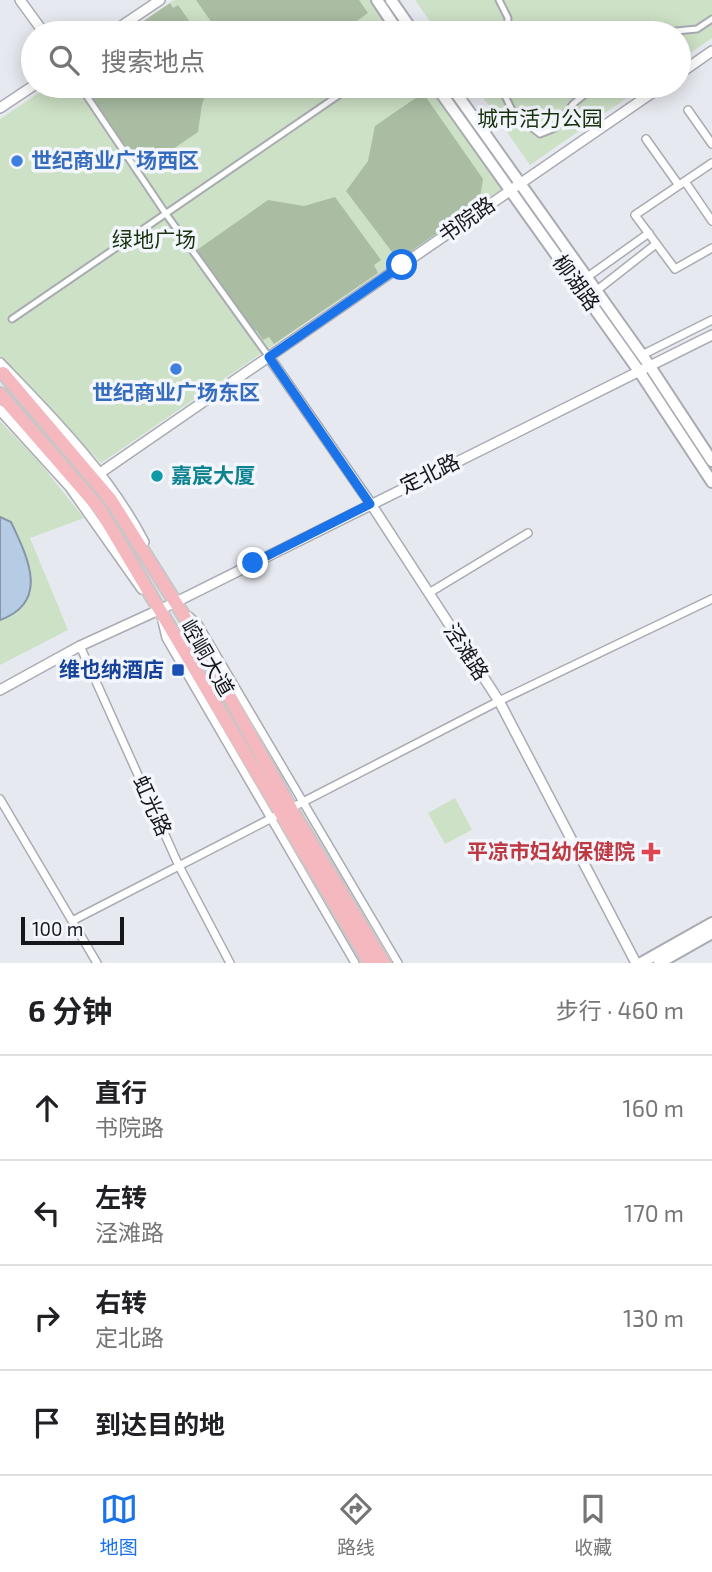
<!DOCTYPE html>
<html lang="zh">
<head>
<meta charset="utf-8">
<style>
	body { margin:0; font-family:"Exo 2","Noto Sans SC",sans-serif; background:#f6f6f6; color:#202124 }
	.scale { position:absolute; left:21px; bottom:18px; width:103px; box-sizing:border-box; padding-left:7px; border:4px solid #16171a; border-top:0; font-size:19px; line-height:24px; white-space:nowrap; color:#16171a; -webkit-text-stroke:5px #f4f6fe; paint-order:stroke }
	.stop { position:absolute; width:21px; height:21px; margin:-16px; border:5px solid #1a73e8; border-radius:50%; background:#fff }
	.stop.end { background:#1a73e8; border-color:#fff; box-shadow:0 2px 7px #0008 }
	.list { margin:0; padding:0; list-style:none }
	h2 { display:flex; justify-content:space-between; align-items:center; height:91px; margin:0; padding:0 28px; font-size:30px }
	h2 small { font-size:23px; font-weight:400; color:#757577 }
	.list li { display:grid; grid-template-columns:46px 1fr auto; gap:21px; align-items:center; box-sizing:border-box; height:105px; padding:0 28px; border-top:2px solid #e0e0e0 }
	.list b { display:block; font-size:26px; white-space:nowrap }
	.list p { margin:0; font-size:23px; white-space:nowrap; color:#757577 }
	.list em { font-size:23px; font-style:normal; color:#757577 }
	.icon { flex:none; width:38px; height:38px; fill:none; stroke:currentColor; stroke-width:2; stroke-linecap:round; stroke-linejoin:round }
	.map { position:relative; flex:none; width:712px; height:963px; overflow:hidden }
	.search { position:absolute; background:#fff; box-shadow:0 4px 18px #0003; left:21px; right:21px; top:21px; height:77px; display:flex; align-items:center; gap:18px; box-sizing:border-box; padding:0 24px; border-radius:38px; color:#757577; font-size:26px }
	.sheet { height:511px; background:#fff }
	nav { display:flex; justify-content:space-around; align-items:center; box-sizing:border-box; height:98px; border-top:2px solid #e0e0e0; background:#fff; font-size:19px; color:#757577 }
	nav a { display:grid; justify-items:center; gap:4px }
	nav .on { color:#1a73e8 }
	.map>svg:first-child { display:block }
	.green { fill:#cde1c6 }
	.forest { fill:#aabda3 }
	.water { fill:#b6cce5; stroke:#8696a8; stroke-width:2 }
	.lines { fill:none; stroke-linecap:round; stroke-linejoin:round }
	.pedestrian-casing { stroke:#a9abb2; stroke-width:9 }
	.minor-casing { stroke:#a9abb2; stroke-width:10 }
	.tertiary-casing { stroke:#a9abb2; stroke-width:12 }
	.secondary-casing { stroke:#a9abb2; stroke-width:14 }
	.primary-casing { stroke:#c7c7c8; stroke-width:16 }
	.pedestrian { stroke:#fff; stroke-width:5 }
	.minor { stroke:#fff; stroke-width:7 }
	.tertiary { stroke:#fff; stroke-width:9 }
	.secondary { stroke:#fff; stroke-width:10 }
	.primary { stroke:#f4b8be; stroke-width:12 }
	.route { stroke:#1a73e8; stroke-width:9 }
	.shop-dot { fill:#3f7fe0; stroke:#f4f6fe; stroke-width:2.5 }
	.culture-dot { fill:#0f9aa8; stroke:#f4f6fe; stroke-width:2.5 }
	.transit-dot { fill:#1a4fb4; stroke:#f4f6fe; stroke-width:2.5 }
	.health-dot { fill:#e0444e; stroke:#f4f6fe; stroke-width:2.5 }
	.labels { text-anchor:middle; stroke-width:7; stroke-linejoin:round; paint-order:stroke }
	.park-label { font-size:21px; fill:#18330c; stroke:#f4f6fe }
	.shop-label { font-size:21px; font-weight:bold; fill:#366cbe; stroke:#f4f6fe; text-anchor:start }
	.street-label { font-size:21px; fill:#16171a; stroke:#f4f6fe }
	.culture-label { font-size:21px; font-weight:bold; fill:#0d838f; stroke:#f4f6fe; text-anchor:start }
	.transit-label { font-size:21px; font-weight:bold; fill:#164399; stroke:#f4f6fe; text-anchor:end }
	.health-label { font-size:21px; font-weight:bold; fill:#be3a42; stroke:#f4f6fe; text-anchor:end }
</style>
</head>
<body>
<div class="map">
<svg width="712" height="963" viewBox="0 0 712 963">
	<rect width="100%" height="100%" fill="#e7e9f0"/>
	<path class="green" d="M174,0H372L395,33H126Z
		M415,0H712V38L679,61V33H438Z
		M49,86H431L502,189L101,463L0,356V119Z
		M475,86H644L530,165Z
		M0,421L39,462L84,518L30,538L68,630L0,665Z
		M455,798L472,830L445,844L428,813Z"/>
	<path class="forest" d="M196,0H359L368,13L340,33H219Z
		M170,3L173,8L178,5L198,33H126Z
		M80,86H209L202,104L198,132L139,172Z
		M423,93L483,179L479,204L404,256L398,249L392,252L346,191L368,161L375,126Z
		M335,197L381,260L374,265L378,273L274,344L269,337L263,340L256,330L252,332L194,252L268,200L304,206Z"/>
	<path class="water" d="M0,517L11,522C28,558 50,602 0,620Z"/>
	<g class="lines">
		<defs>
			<path id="pedestrian" d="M499,0L508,18L507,33
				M655,33L697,29L712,19
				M80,86L166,214L269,357
				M500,86L514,114L540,134L555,128L573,104L595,86
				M12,319L352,86"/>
			<path id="minor" d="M688,110L712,144
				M646,139L678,184
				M712,163L635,215L675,269L712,248
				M686,183L712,221
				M586,278L649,233
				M596,291L656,244
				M642,355L712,320
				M429,593L528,533
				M189,616L198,624L398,963
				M162,621L166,638L355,963
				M80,646L179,866L230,963
				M0,799L97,963
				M72,921L499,701L712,599"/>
			<path id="tertiary" d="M20,0L44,33
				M111,33L160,0
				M679,74L712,51
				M0,108L33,86
				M269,357L371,504L499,701L636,963
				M0,363C53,418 108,473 144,542
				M0,410L70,487L142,589
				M100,473L662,86
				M0,690L80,646L174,603L712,335"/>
			<path id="secondary" d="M377,0L399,33
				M391,0L414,33
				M436,86L639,371L712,482
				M451,86L649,365L712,461
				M641,963L712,923
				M659,963L712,933"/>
			<path id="primary" d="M3,373L111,500L189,624L291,809L384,963
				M0,394L99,508L370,963"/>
		</defs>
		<use href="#pedestrian" class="pedestrian-casing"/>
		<use href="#minor" class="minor-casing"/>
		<use href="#tertiary" class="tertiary-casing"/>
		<use href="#secondary" class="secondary-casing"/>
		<use href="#primary" class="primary-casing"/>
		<use href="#pedestrian" class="pedestrian"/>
		<use href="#minor" class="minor"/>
		<use href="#tertiary" class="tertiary"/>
		<use href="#secondary" class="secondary"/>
		<use href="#primary" class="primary"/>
	</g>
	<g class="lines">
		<path class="route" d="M253,563L370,504L269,357L402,265"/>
	</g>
	<g class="shop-dot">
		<circle cx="17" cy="161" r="7"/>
		<circle cx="176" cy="369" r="7"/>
	</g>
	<circle class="culture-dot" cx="157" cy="476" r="7"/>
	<rect class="transit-dot" x="171" y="663" width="14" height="14" rx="3.5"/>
	<path class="health-dot" d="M647.5 841.5h7v7h7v7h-7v7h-7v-7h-7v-7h7z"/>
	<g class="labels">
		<g class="park-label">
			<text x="540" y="126">城市活力公园</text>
			<text x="154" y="247">绿地广场</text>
		</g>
		<g class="shop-label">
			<text x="31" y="168">世纪商业广场西区</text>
			<text x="176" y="400" text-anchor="middle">世纪商业广场东区</text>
		</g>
		<g class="street-label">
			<text transform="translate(467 220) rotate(-35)" y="7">书院路</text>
			<text transform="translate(576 283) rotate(54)" y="7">柳湖路</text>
			<text transform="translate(430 474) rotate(-26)" y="7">定北路</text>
			<text transform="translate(466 652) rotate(57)" y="7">泾滩路</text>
			<text transform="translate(207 658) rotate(60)" y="7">崆峒大道</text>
			<text transform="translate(152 806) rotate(66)" y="7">虹光路</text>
		</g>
		<g class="culture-label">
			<text x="171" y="483">嘉宸大厦</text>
		</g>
		<g class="transit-label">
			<text x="164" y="677">维也纳酒店</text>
		</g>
		<g class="health-label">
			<text x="635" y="859">平凉市妇幼保健院</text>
		</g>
	</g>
</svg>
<div class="scale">100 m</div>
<div class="stop" style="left:402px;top:265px"></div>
<div class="stop end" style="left:253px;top:563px"></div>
<div class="search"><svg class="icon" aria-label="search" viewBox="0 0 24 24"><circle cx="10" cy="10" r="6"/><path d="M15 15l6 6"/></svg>搜索地点</div>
</div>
<section class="sheet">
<h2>6 分钟<small>步行 · 460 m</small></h2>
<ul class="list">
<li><svg class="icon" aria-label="ahead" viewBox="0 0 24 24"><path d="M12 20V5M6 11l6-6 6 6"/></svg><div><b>直行</b><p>书院路</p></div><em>160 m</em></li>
<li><svg class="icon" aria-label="left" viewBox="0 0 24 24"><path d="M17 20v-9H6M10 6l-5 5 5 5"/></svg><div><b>左转</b><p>泾滩路</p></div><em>170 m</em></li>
<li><svg class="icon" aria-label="right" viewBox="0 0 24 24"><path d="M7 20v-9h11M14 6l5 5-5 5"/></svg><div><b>右转</b><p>定北路</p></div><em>130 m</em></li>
<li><svg class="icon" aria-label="arrive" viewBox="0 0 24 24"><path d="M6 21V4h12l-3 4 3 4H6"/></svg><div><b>到达目的地</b></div></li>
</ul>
</section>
<nav>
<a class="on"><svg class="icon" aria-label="map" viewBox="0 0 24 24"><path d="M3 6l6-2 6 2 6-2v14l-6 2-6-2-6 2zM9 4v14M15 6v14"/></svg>地图</a>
<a><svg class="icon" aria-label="directions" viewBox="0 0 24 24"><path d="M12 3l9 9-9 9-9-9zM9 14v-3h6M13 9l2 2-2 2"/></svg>路线</a>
<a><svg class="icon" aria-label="saved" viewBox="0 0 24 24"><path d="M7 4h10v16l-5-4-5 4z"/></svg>收藏</a>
</nav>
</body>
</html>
